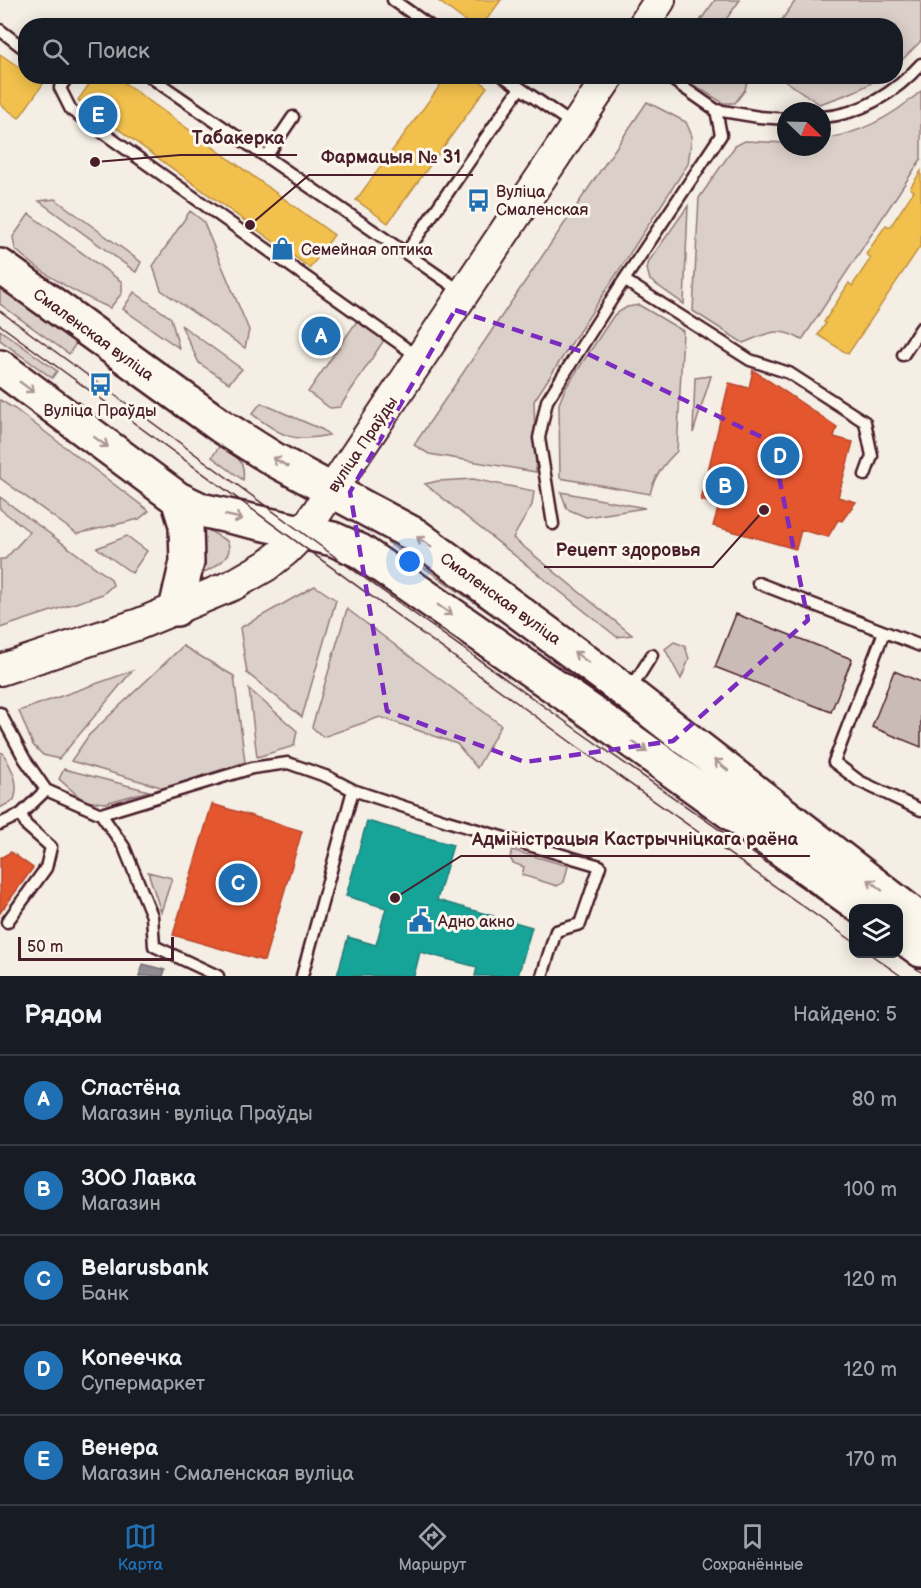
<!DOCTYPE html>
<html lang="ru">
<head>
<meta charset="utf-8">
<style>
	body { margin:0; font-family:"Balsamiq Sans",sans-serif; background:#242831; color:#f1f3f6 }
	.controls { position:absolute; right:18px; bottom:18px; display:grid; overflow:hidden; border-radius:12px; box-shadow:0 3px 15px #0003 }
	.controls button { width:54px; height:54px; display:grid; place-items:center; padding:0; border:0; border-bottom:2px solid #363941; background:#171b24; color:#f1f3f6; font:30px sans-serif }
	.compass { position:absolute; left:777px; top:102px; width:54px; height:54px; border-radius:50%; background:#171b24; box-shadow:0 3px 15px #0003; rotate:113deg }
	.scale { position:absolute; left:18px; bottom:15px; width:156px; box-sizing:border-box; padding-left:6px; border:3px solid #4a1f2b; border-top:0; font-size:16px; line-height:21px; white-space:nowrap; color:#4a1f2b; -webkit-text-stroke:4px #fbf7ec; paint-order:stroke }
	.you { position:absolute; left:410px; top:562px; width:21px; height:21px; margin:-15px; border:4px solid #fff; border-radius:50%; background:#1a73e8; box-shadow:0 0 0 9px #1a73e833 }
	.badge { display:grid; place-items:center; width:39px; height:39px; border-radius:50%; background:#1f6fb2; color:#fff; font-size:20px; font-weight:700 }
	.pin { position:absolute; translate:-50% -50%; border:3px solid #fff; box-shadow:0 2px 6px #0006 }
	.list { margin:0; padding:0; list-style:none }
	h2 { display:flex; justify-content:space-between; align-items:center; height:78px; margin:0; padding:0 24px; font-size:26px }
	h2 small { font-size:20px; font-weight:400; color:#9ea1a6 }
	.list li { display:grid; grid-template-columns:39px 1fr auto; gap:18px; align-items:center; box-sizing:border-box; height:90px; padding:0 24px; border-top:2px solid #363941 }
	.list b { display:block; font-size:22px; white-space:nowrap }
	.list p { margin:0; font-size:20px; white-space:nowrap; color:#9ea1a6 }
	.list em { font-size:20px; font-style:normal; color:#9ea1a6 }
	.icon { flex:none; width:33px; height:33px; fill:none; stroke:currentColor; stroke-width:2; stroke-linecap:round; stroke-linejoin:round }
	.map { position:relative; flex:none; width:921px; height:976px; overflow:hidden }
	.search { position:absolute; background:#171b24; box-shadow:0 3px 15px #0003; left:18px; right:18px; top:18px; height:66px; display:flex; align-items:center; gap:15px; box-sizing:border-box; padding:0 21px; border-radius:24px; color:#9ea1a6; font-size:22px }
	.sheet { height:528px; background:#171b24 }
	nav { display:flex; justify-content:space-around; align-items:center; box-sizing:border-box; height:84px; border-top:2px solid #363941; background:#171b24; font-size:16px; color:#9ea1a6 }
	nav a { display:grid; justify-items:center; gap:3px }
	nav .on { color:#1f6fb2 }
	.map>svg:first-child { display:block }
	.green { fill:#dbd0c9; stroke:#92787a; stroke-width:1.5 }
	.homes { fill:#f2c14e; stroke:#c09044; stroke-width:1.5 }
	.shops { fill:#e4572e; stroke:#b6462d; stroke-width:1.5 }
	.public { fill:#17a398; stroke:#267b77; stroke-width:1.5 }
	.industry { fill:#8d8d92; stroke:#796c73; stroke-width:1.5 }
	.building { fill:#cabbb6; stroke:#4a1f2b; stroke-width:1.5 }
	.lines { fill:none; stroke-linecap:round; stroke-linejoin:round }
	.lane-casing { stroke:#4a1f2b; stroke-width:15 }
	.secondary-casing { stroke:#4a1f2b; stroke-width:34 }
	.primary-casing { stroke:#4a1f2b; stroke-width:38 }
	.lane { stroke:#fbf7ec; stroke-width:10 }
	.secondary { stroke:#fbf7ec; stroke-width:30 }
	.primary { stroke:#fbf7ec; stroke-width:33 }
	.tram { stroke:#4a1f2b; stroke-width:1.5 }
	.oneway { stroke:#ab9695 }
	.marked { fill:none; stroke:#7b2cbf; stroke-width:4.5; stroke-dasharray:12 8; stroke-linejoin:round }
	.labels { text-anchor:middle; stroke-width:6; stroke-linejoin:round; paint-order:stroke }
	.poi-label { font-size:16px; fill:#4a1f2b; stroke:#fbf7ec; text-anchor:start }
	.street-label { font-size:16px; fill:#4a1f2b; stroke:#fbf7ec }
	.leader { fill:none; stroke:#4a1f2b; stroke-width:2 }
	.callout-dot { fill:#4a1f2b; stroke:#fbf7ec; stroke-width:2 }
	.callout-label { font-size:18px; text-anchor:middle; font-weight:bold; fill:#4a1f2b; stroke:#fbf7ec; stroke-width:6; stroke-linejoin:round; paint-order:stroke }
</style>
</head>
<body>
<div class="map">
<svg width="921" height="976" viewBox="0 0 921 976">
	<rect width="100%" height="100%" fill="#f4eee4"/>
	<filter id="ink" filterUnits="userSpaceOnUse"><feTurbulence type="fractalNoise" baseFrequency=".0167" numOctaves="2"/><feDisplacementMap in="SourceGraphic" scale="12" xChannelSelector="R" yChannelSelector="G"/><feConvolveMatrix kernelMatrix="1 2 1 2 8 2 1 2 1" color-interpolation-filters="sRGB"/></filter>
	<g filter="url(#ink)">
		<path class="green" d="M715,0H740L722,25H697Z
			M796,0H921V41L896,66V26L778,25Z
			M681,77L748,76V77L745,90L735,103H723Z
			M780,77H881C862,90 841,97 819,104Z
			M921,91V159L802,340C777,325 767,334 743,343L693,311L699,198L735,146L745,141L786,143V147H822V139C860,134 893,116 921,91Z
			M647,102L686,122L692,136L688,164L534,401L536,472L429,454L414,445Z
			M55,199L141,262L136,272L39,201Z
			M688,206L684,304L650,280L647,269L649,261Z
			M190,211L203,221L249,330L245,348L161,290L153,266Z
			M29,214L122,282V293L110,308C75,293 43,275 15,249L13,237Z
			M0,287L77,342L69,354L0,304Z
			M134,292L171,318L179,348L123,309Z
			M639,305L683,331L677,451C664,464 654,476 650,494L560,478L559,404L565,389L614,315L627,307Z
			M357,321L384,340L340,407L330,408L308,392Z
			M181,325L242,369L229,383L199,363Z
			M0,330L57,371L52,378L0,340Z
			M711,376L693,433L695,378Z
			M0,400L15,409L149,511L139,519L77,534L0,478Z
			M261,403L323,430L329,435C291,443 283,436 252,414Z
			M220,445C235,456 246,459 243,480L212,457Z
			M473,479L534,491L532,505L513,538L632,635L617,637L425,484L438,481Z
			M561,492L645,508L586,517L567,509Z
			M0,497L111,579L113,585L103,594L0,628V559H5L30,532L0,509Z
			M198,524L227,541C237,559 208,570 196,576Z
			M127,536L147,551L132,573L97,548Z
			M392,537L521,635L387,542Z
			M315,586L336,600L302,717L247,673L240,628Z
			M347,609L501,725L477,768L457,744L380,717L323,737L312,727Z
			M674,642L685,646L689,659L681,679L665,649Z
			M183,646L234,676L245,762L164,788L71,761L89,735Z
			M132,671L59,759L43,755L33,745L19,711Z
			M249,689L297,731L294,746L257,757Z
			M0,752L3,753C12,769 20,782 14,800L0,808Z
			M64,769L149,791L105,803L84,801L59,779Z
			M512,850L568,866L564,882L557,886L522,875L524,867L513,863L510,858Z
			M148,872L172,878L161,912Z"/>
		<path class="homes" d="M437,0H501L482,26H472Z
			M0,54L26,72V76H32L43,84L19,118L0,104Z
			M95,76H115L334,235L310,268L78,100Z
			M447,76H474L487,87L388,223L356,200Z
			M921,171V245L848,354L818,335L826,323L824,322L849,283L852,286L871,258L866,254L886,225L890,227L914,191L910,188Z"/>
		<path class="shops" d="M322,316L332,323L320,343L313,328Z
			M313,328L320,343L308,349L301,334Z
			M753,370L837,427L834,437L853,442L838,497L856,502L842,521L838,520L828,537L801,530L796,549L713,526L719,505L701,500L729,383L749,388Z
			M212,804L302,831L264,961L173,935Z
			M11,852L33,868L0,913V858Z"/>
		<path class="public" d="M367,821L453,845L437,900L532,927L518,976H475L477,967L420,952L414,976H337L348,937L376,945L386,908L346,896Z"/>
		<path class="industry" d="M143,964L165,970L163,976H139Z"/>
		<path class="building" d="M736,614L852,659L831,712L715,667Z
			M894,671L921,682V747L872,727Z"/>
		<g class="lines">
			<defs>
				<path id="lane" d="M393,0L430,26
					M0,30L26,50
					M68,76L60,88L71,110L417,356
					M149,76L462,292
					M503,76L575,126
					M667,76L716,110L759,117L786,119
					M822,117C860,115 896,92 921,64
					M266,157L293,117
					M406,253L520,88
					M624,280L750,360L789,373L865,422L872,456L865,475
					M903,355L921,328
					M553,524L539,438L547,401L624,280L721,135L716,110
					M758,583L921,646
					M884,632L834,762L859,781L921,810
					M630,690L652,655
					M0,713L24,758L46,790L101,814L252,768L288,763L328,777L353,790L447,821L600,866L580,924L556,931L542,976
					M101,814L124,847L152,916L154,946L218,976
					M0,824L21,814L46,790
					M7,922L46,868L51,847L26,825L21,814
					M302,976L353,790"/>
				<path id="secondary" d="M643,26L660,0
					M0,670L139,624L233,585L266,566L285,551L303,533L609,76"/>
				<path id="primary" d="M0,266L221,426L275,460L415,535L628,693L921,921
					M0,367L178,499L201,510L333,539L360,551L593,713L864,909
					M176,609L187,562L186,525L178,499
					M898,933L921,950"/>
			</defs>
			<use href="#lane" class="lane-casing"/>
			<use href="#secondary" class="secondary-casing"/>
			<use href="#primary" class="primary-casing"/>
			<use href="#lane" class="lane"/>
			<use href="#secondary" class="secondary"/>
			<use href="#primary" class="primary"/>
			<path class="tram" d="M0,311L349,567L580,732L854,924
				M0,325L572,743L854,942
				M870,954L901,976
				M896,954L921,972"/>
		</g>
		<defs><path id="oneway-shaft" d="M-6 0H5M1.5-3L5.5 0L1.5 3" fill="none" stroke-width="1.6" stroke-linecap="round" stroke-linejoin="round" transform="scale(1.5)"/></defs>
		<g class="oneway">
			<use href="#oneway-shaft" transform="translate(27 387) rotate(36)"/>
			<use href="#oneway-shaft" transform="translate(101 442) rotate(36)"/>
			<use href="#oneway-shaft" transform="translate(280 462) rotate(-151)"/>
			<use href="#oneway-shaft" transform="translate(234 517) rotate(13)"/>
			<use href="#oneway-shaft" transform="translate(424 542) rotate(-144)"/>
			<use href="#oneway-shaft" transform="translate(445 610) rotate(35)"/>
			<use href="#oneway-shaft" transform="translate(581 657) rotate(-143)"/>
			<use href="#oneway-shaft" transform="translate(640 747) rotate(36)"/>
			<use href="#oneway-shaft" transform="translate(721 765) rotate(-142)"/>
			<use href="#oneway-shaft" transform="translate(875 885) rotate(-142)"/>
		</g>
	</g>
	<path class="marked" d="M455,310L586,353L772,442L808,620L673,741L525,762L387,711L350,492Z"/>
	<defs>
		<symbol id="bus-bare" viewBox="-9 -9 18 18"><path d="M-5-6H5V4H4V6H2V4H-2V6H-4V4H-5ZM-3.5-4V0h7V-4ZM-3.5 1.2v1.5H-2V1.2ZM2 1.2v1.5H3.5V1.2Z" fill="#1f6fb2" stroke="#fbf7ec" stroke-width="2.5" paint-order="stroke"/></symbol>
		<symbol id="shop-bare" viewBox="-9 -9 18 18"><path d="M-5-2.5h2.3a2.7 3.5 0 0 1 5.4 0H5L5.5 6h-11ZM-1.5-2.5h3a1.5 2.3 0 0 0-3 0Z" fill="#1f6fb2" stroke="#fbf7ec" stroke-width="2.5" paint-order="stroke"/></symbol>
		<symbol id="civic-bare" viewBox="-9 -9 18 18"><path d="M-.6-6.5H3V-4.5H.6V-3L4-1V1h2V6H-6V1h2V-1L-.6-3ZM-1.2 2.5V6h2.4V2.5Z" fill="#1f6fb2" stroke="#fbf7ec" stroke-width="2.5" paint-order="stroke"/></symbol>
	</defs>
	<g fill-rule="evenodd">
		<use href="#bus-bare" x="462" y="184" width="33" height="33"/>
		<use href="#shop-bare" x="266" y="232" width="33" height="33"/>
		<use href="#bus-bare" x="84" y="368" width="33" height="33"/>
		<use href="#civic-bare" x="404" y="904" width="33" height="33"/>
	</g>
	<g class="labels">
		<g class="poi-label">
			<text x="496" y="197">Вуліца<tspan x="496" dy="18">Смаленская</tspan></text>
			<text x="301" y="255">Семейная оптика</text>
			<text x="100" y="416" text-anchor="middle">Вуліца Праўды</text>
			<text x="438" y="927">Адно акно</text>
		</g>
		<g class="street-label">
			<text transform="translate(94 334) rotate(36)" y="6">Смаленская вуліца</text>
			<text transform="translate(362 444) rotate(-56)" y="6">вуліца Праўды</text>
			<text transform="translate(501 598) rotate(36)" y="6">Смаленская вуліца</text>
		</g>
	</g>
	<path class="leader" d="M95 162L180 155H297M250 225L309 175H473M764 510L713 567H544M395 898L461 856H810"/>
	<g class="callout-dot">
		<circle cx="95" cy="162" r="6"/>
		<circle cx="250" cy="225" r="6"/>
		<circle cx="764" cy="510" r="6"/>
		<circle cx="395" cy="898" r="6"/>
	</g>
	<g class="callout-label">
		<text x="238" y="144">Табакерка</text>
		<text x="391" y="163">Фармацыя № 31</text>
		<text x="628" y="556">Рецепт здоровья</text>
		<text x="635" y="845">Адміністрацыя Кастрычніцкага раёна</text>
	</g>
</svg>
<div class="controls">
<button><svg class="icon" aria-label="layers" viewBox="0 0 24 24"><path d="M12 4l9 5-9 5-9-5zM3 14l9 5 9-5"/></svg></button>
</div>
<svg class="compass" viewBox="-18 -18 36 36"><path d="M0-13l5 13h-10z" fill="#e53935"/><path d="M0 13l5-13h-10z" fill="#9ea1a6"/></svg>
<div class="scale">50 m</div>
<div class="you"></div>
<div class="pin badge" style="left:321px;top:336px">A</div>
<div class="pin badge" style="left:725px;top:486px">B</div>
<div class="pin badge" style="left:238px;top:883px">C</div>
<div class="pin badge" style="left:780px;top:456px">D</div>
<div class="pin badge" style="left:98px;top:115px">E</div>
<div class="search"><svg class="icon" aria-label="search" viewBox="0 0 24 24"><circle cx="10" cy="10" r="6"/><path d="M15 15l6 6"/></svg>Поиск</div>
</div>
<section class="sheet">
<h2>Рядом<small>Найдено: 5</small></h2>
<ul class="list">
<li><span class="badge">A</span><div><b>Сластёна</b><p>Магазин · вуліца Праўды</p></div><em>80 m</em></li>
<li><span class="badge">B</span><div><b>ЗОО Лавка</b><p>Магазин</p></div><em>100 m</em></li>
<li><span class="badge">C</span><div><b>Belarusbank</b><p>Банк</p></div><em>120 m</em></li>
<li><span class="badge">D</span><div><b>Копеечка</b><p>Супермаркет</p></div><em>120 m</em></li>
<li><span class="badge">E</span><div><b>Венера</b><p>Магазин · Смаленская вуліца</p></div><em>170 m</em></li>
</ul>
</section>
<nav>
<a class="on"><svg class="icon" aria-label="map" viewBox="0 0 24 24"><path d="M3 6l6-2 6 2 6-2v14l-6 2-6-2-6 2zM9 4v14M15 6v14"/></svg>Карта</a>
<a><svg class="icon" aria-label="directions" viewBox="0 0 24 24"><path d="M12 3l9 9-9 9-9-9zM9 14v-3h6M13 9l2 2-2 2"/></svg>Маршрут</a>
<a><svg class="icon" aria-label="saved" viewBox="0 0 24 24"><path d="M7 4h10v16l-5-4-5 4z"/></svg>Сохранённые</a>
</nav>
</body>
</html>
